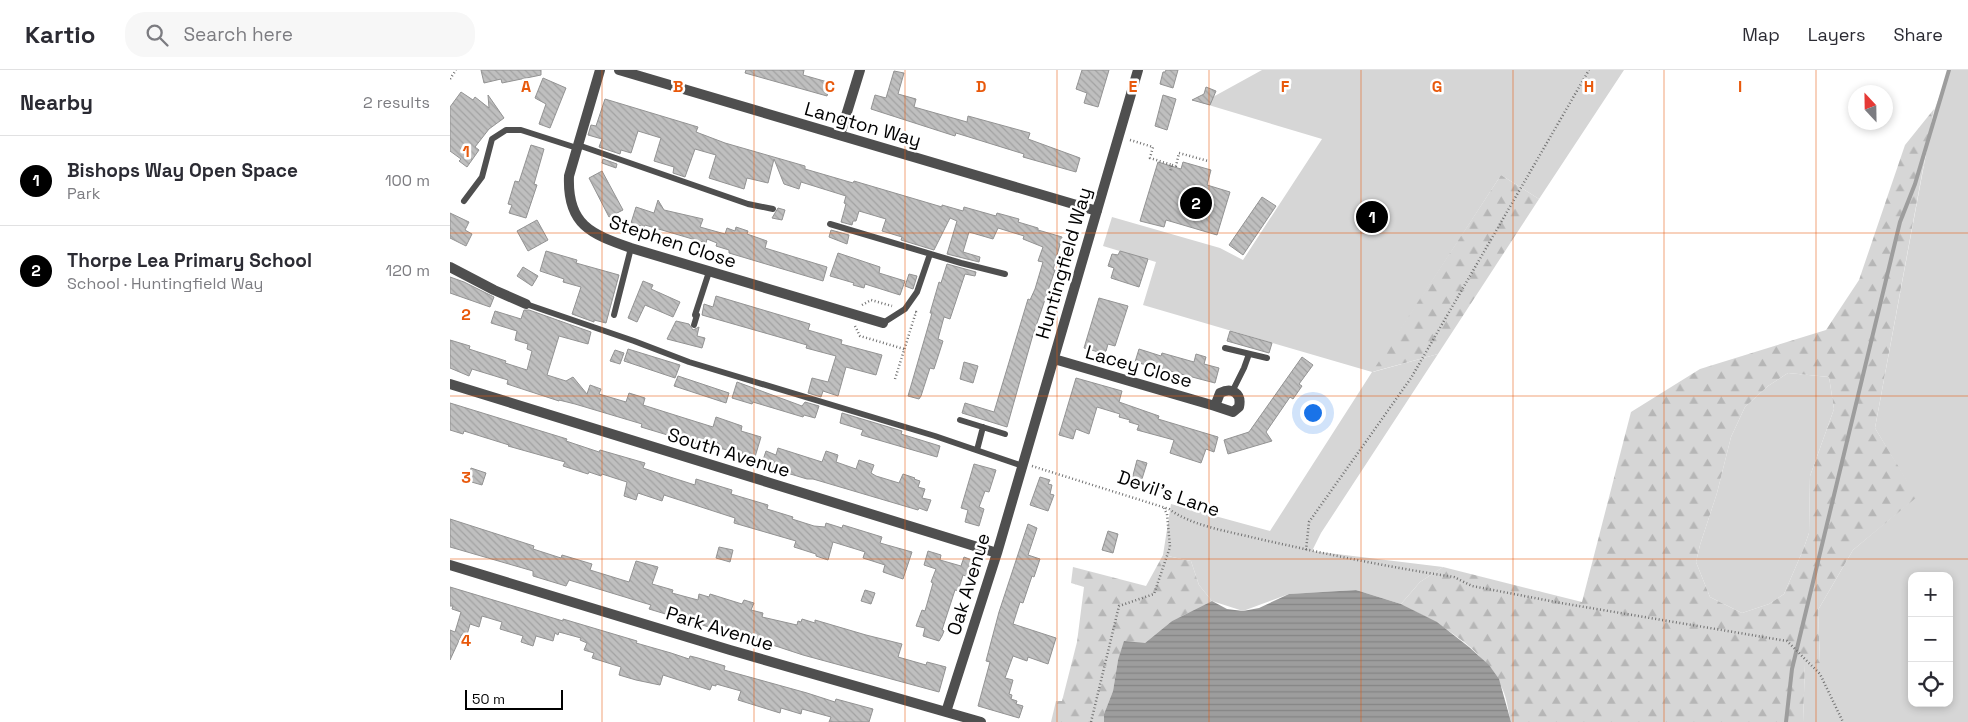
<!DOCTYPE html>
<html lang="en">
<head>
<meta charset="utf-8">
<style>
	body { margin:0; font-family:"Space Grotesk",sans-serif; background:#f7f7f7; color:#2b2b33 }
	.controls { position:absolute; right:15px; bottom:15px; display:grid; overflow:hidden; border-radius:10px; box-shadow:0 2px 8px #0003 }
	.controls button { width:45px; height:45px; display:grid; place-items:center; padding:0; border:0; border-bottom:1px solid #e1e1e2; background:#fff; color:#2b2b33; font:25px sans-serif }
	.compass { position:absolute; left:1398px; top:15px; width:45px; height:45px; border-radius:50%; background:#fff; box-shadow:0 2px 8px #0003; rotate:338deg }
	.scale { position:absolute; left:15px; bottom:12px; width:98px; box-sizing:border-box; padding-left:5px; border:2px solid #000; border-top:0; font-size:14px; line-height:18px; white-space:nowrap; color:#000; -webkit-text-stroke:4px #fff; paint-order:stroke }
	.you { position:absolute; left:862px; top:342px; width:18px; height:18px; margin:-12px; border:4px solid #fff; border-radius:50%; background:#1a73e8; box-shadow:0 0 0 8px #1a73e833 }
	.badge { display:grid; place-items:center; width:32px; height:32px; border-radius:50%; background:#000; color:#fff; font-size:16px; font-weight:700 }
	.pin { position:absolute; translate:-50% -50%; border:2px solid #fff; box-shadow:0 1px 5px #0006 }
	.list { margin:0; padding:0; list-style:none }
	h2 { display:flex; justify-content:space-between; align-items:center; height:65px; margin:0; padding:0 20px; font-size:21px }
	h2 small { font-size:16px; font-weight:400; color:#7c7c81 }
	.list li { display:grid; grid-template-columns:32px 1fr auto; gap:15px; align-items:center; box-sizing:border-box; height:90px; padding:0 20px; border-top:1px solid #e1e1e2 }
	.list b { display:block; font-size:19px; white-space:nowrap }
	.list p { margin:0; font-size:16px; white-space:nowrap; color:#7c7c81 }
	.list em { font-size:16px; font-style:normal; color:#7c7c81 }
	.icon { flex:none; width:28px; height:28px; fill:none; stroke:currentColor; stroke-width:2; stroke-linecap:round; stroke-linejoin:round }
	.map { position:relative; flex:none; width:1518px; height:652px; overflow:hidden }
	header { display:flex; align-items:center; gap:30px; box-sizing:border-box; height:70px; padding:0 25px; background:#fff; border-bottom:1px solid #e1e1e2 }
	header strong { font-size:24px }
	nav { display:flex; gap:28px; margin-inline-start:auto; font-size:18px }
	.search { width:350px; height:45px; background:#f7f7f7; display:flex; align-items:center; gap:12px; box-sizing:border-box; padding:0 18px; border-radius:20px; color:#7c7c81; font-size:19px }
	main { display:flex }
	aside { flex:1; background:#fff }
	.map>svg:first-child { display:block }
	.green { fill:#d6d6d6; fill-rule:evenodd }
	.forest { fill:url(#forest-firs); fill-rule:evenodd }
	.water { fill:url(#water-rules) }
	.lines { fill:none; stroke-linecap:round; stroke-linejoin:round }
	.stream { stroke:#9d9d9d; stroke-width:4 }
	.building { fill:url(#building-back-hatch); stroke:#939393 }
	.path { stroke:#717171; stroke-width:2.5; stroke-dasharray:1 2.5; stroke-linecap:butt }
	.lane { stroke:#4f4f4f; stroke-width:6 }
	.street { stroke:#4f4f4f; stroke-width:10 }
	.grid { fill:none; stroke:#e8590c; stroke-width:1; stroke-opacity:0.55 }
	.labels { text-anchor:middle; stroke-width:5; stroke-linejoin:round; paint-order:stroke }
	.street-label { font-size:19px; fill:#000; stroke:#fff }
	.grid-label { font-size:16px; text-anchor:middle; font-weight:bold; fill:#e8590c; stroke:#fff; stroke-width:5; stroke-linejoin:round; paint-order:stroke }
</style>
</head>
<body>
<header>
<strong>Kartio</strong>
<div class="search"><svg class="icon" aria-label="search" viewBox="0 0 24 24"><circle cx="10" cy="10" r="6"/><path d="M15 15l6 6"/></svg>Search here</div>
<nav><a>Map</a><a>Layers</a><a>Share</a></nav>
</header>
<main>
<aside>
<h2>Nearby<small>2 results</small></h2>
<ul class="list">
<li><span class="badge">1</span><div><b>Bishops Way Open Space</b><p>Park</p></div><em>100 m</em></li>
<li><span class="badge">2</span><div><b>Thorpe Lea Primary School</b><p>School · Huntingfield Way</p></div><em>120 m</em></li>
</ul>
</aside>
<div class="map">
<svg width="1518" height="652" viewBox="0 0 1518 652">
	<defs>
		<pattern id="forest-firs" width="22" height="20" patternUnits="userSpaceOnUse" patternTransform="scale(1.25)"><rect width="22" height="20" fill="#d6d6d6"/><path d="M5 1l3.5 6h-7zM16 11l3.5 6h-7z" fill="#b6b6b6"/></pattern>
		<pattern id="water-rules" width="6" height="5" patternUnits="userSpaceOnUse" patternTransform="scale(1.25)"><rect width="6" height="5" fill="#9d9d9d"/><path d="M0 2.5h6" fill="none" stroke="#858585"/></pattern>
		<pattern id="building-back-hatch" width="6" height="6" patternUnits="userSpaceOnUse" patternTransform="scale(1.25)"><rect width="6" height="6" fill="#bfbfbf"/><path d="M-1 5l2 2M0 0l6 6M5-1l2 2" fill="none" stroke="#a2a2a2"/></pattern>
	</defs>
	<rect width="100%" height="100%" fill="#fff"/>
	<path class="green" d="M812,0H1174L1089,129L1051,105L923,302L988,284L871,463L862,481L993,497L970,512L951,534L906,520L839,524L793,541L762,531L749,515L741,491L713,485L721,434L820,461L922,302L693,235L706,192L653,176L662,147L770,178L793,190L872,69L752,33Z
		M1499,0H1518V652H1353L1355,594L1370,592L1368,540L1403,480L1466,427L1425,358L1484,41ZM1462,506H1499V633H1462Z
		M1338,303L1379,307L1384,339L1360,406L1359,463L1353,480L1334,524L1319,534L1292,543L1260,527L1246,492L1250,475L1267,423L1281,367L1295,337L1318,316Z"/>
	<path class="forest" d="M1484,39L1425,358L1467,427L1403,480L1368,540L1370,593L1355,594L1353,652H1061C1058,641 1057,628 1052,618C1033,578 990,553 951,534L970,512L993,497L1132,532L1181,342L1250,299L1376,260L1409,210L1455,75ZM1338,303L1379,307L1384,339L1360,406L1359,463L1353,480L1334,524L1319,534L1292,543L1260,527L1246,492L1250,475L1267,423L1281,367L1295,337L1318,316Z
		M1051,105L1089,129L988,284L922,302Z
		M713,485L741,491L749,515L762,531L722,551L695,573L668,590L663,621L654,644V652H601L606,631H612L627,572L634,517L621,513L623,497L696,516Z"/>
	<path class="water" d="M906,520L951,534L987,552L1019,577L1039,595L1049,609L1061,652H654V644L663,621L668,590L674,571L695,573L722,551L762,531L777,539L793,541L809,538L839,524Z"/>
	<g class="lines">
		<path class="stream" d="M1336,652L1342,599L1450,152L1465,114L1499,0"/>
	</g>
	<path class="building" d="M31,0H91V5L52,13L51,9L34,13Z
		M296,0H354L353,5L381,13L377,26L295,3Z
		M632,0H659L648,37L634,33L637,23L626,19Z
		M716,0H728L723,18L710,14L713,2H715Z
		M444,1L454,3L448,24L466,29L464,37L517,52L518,46L580,63L578,69L630,88L626,102L573,87L574,84L506,63L505,66L421,39L425,25L436,28Z
		M93,8L116,18L100,58L89,54L96,34L85,28Z
		M756,17L766,21L760,35L742,30L754,24Z
		M11,22L23,30L25,27L39,38L38,25L54,48L39,59L25,77L29,80L17,97L9,91L11,89L0,81V37Z
		M713,25L726,29L717,60L705,56Z
		M155,29L248,57L246,62L275,73L355,96V99L403,113L404,111L492,137V135L513,141L514,137L546,146L547,143L569,149L568,152L588,158V160L612,167L603,200H605L582,268L557,357L512,343L515,333L544,342L578,229L580,230L585,219L593,192L588,191L593,177L573,169L574,166L548,158L543,169L519,162L513,182L530,187L529,192L497,184L507,151L500,148L484,180L451,170L452,167L432,161L436,149L409,141L406,151H403L402,155L391,152L396,134L394,133L396,126L351,112L349,119L334,114L324,89L318,113L297,108L294,119L259,108L266,85L245,79L235,107L223,103L224,97L204,91L211,68L188,61L181,83L171,80L170,84L149,77L152,69L138,65L141,55L146,56Z
		M81,75L94,79L84,114L87,115L76,148L59,143L62,135L58,134L65,111L69,112Z
		M153,89L167,94L166,98L152,93Z
		M708,92L731,99L733,92L761,100L757,115L780,122L767,165L716,150L714,157L690,151Z
		M152,101L173,140L159,147L139,108Z
		M812,127L826,136L793,185L779,175Z
		M208,130L214,140L253,149L250,157L275,164L277,158L285,161L286,157L298,161L297,164L317,171L315,178L377,197L373,211L279,183V180L266,176L267,173L257,169L256,173L195,155L194,157L181,153L186,137L204,143Z
		M328,138L335,140L332,150L322,148Z
		M0,143L19,152L15,160L22,164L16,176L0,168Z
		M87,150L98,170L78,181L67,161Z
		M381,160L399,165L397,174L379,167Z
		M96,181L127,190L126,193L169,205L156,253L144,250V252L122,244L131,217L113,212L114,209L90,201Z
		M670,181L698,189L689,217L661,208L664,198L658,196L662,184L668,185Z
		M388,183L430,197L429,203L455,211L450,225L415,214L414,218L403,215L404,213L380,206Z
		M497,194L526,202L525,206L515,204L500,249L494,247L488,269L493,271L484,299L480,298L471,326L469,329L458,326L482,243H480L489,212L491,213Z
		M73,197L88,206L82,216L67,206Z
		M459,204L467,206L463,219L455,216Z
		M0,207L14,212L44,227L40,237L0,223Z
		M193,211L203,215L201,219L230,232L223,247L195,235L187,252L178,248Z
		M266,226L360,254L358,260L392,270L391,274L432,285L426,305L396,297L388,326L373,321L371,327L358,323L362,308L378,312L386,286L356,278L357,275L252,245L254,234L263,237Z
		M649,228L678,236L665,276L658,274L656,281L652,283L634,278Z
		M74,240H79L141,262L138,274L109,266L97,305L116,311L123,307L137,324L140,315L151,319L149,324L176,332L179,323L195,328L193,335L231,347L263,357L266,347L292,356L291,361L311,367L305,387L265,377L264,379L191,357L192,354L125,334L109,330V331L57,314L58,310L22,299L19,306L0,298V270L20,276L19,279L56,291L55,293L77,300L82,281L77,279L78,274L65,270L67,261L41,253L45,241L71,249Z
		M226,251L239,254L243,260L249,257L247,266L255,268L252,278L217,269Z
		M780,261L822,273L819,283L777,271Z
		M178,279L230,295L225,308L174,291Z
		M689,279L711,286L712,283L744,292L746,284L756,287L754,294L769,298L765,313L685,292Z
		M165,280L174,283L170,294L160,291Z
		M852,287L863,295L849,314L852,316L843,329L840,327L816,362L822,371L778,384L774,370L799,362Z
		M514,292L528,296L523,313L510,309Z
		M228,306L279,323L276,333L224,316Z
		M626,308L672,321L669,332L709,346L708,349L768,367L764,382L756,379L751,393L720,383L724,370L687,360L689,355L679,352L680,350L669,347L670,344L647,337L639,364L626,359L623,369L609,365Z
		M287,312L352,336L355,332L369,336L365,348L354,345L353,347L303,332L302,334L282,328Z
		M0,333L117,369L116,371L149,382L150,380L195,393L193,398L220,407L245,415L246,409L282,420L281,424L318,435L317,439L343,447L342,449L364,456L375,457L376,453L392,458L393,455L432,467L430,473L462,482L453,509L433,502L435,495L413,488L415,482L409,480L383,472L378,490L366,486V484L344,477L346,471L284,453L285,448L214,425L212,431L188,423L186,430L174,426L177,412L152,404L151,406L139,402L138,404L113,396L115,392L58,376L59,375L14,361L13,364L0,360Z
		M392,343L452,361L451,364L490,376L487,387L411,365L413,360L390,353Z
		M328,378L372,392L376,381L388,385L386,392L406,399L409,390L424,395L421,403L426,406L449,413L453,404L465,408L464,409L470,411L468,417L475,419L472,428L481,430L477,441L469,438L468,440L363,409H357L337,403L334,395L327,400L312,393L316,381L326,385Z
		M687,390L697,393L691,412L682,409Z
		M524,394L546,400L539,422L535,421L529,437L534,439L529,456L515,452L518,440L511,438Z
		M21,398L36,403L32,415L18,411Z
		M590,407L600,410L598,414L602,415L600,424L604,425L598,441L580,435Z
		M0,449L84,476L83,479L111,488L112,485L142,494L140,500L179,512L186,491L208,497L202,514L223,520L222,523L233,526L248,530L249,524L259,527L260,524L292,534L294,530L304,533L301,540L313,543L312,547L347,555L348,551L351,552L352,549L365,553V550L416,565L452,574L448,587L476,595L477,592L496,597L489,622L353,585L292,565V567L199,539L201,535L119,510L116,516L83,506V501L0,477Z
		M578,454L587,458L578,485L590,489L584,507L582,506L573,533L570,532L563,554L606,568L598,594L578,587L577,591L563,586L555,608L563,610L559,624L562,625L561,629L567,631L566,634L573,636L569,648L528,636L540,592L536,591L549,542Z
		M658,461L668,464L663,483L652,480Z
		M269,477L283,480L280,492L266,488Z
		M478,481L491,485L490,490L511,496L514,487L527,492L521,508L513,505L508,521L505,520L492,560L494,561L492,566L489,571L473,566L475,558L466,556L472,540L475,541L483,513L481,512L486,499L474,495Z
		M0,517L113,551V549L187,571L186,573L221,583L239,589L240,586L248,588L275,596L274,600L357,623L385,632L386,629L423,639L419,652H379L381,647L352,639L351,644L331,638L330,643L288,630L291,621L266,614V616L262,615L260,620L213,605L210,615L186,610L169,605L171,597L142,588L144,583L134,580L137,573L130,570L131,568L109,562L108,565L105,563L103,571L86,566L83,576L71,572L73,566L50,559L52,552L32,546L29,557L20,554L17,565L12,564L0,590V560L5,562L11,542L2,539L3,536H0Z
		M415,520L425,523L421,534L411,531Z"/>
	<g class="lines">
		<path class="path" d="M0,9L6,0
			M680,70L703,77L700,88L722,95L720,102
			M722,95L726,96L729,83L758,91
			M412,235L421,230L442,236
			M405,256L410,266L454,279
			M445,309L466,242H464
			M582,396L719,439C742,456 777,461 805,468C871,483 937,497 1004,507L1022,516L1111,533L1337,571L1370,604L1393,652
			M856,480L859,452L961,308L1139,0
			M641,652L669,536L704,524L720,477L717,444L714,438"/>
		<path class="lane" d="M128,75L298,134L323,139
			M14,131L32,107L42,69L56,60H71L127,78
			M380,154L511,193L555,204
			M76,234L184,271L239,292L485,366L573,396
			M164,245L181,178
			M433,253L455,239L467,222L480,184
			M244,255L247,245H245L259,202
			M775,278L817,288
			M783,320L794,298L799,284
			M510,350L555,364
			M527,380L533,357"/>
		<path class="street" d="M150,0L119,106C117,155 141,164 181,178L433,253
			M169,0L647,141
			M390,65L410,0
			M0,197L44,220L76,234
			M604,289L765,336L783,342L789,337C792,323 782,317 770,323L765,336
			M0,314L547,483
			M0,495L280,580L531,652
			M496,642L547,483L688,0"/>
	</g>
	<path class="grid" d="M152,0V652M304,0V652M455,0V652M607,0V652M759,0V652M911,0V652M1063,0V652M1214,0V652M1366,0V652M0,163H1518M0,326H1518M0,489H1518"/>
	<g class="labels">
		<g class="street-label">
			<text transform="translate(413 54) rotate(16)" y="7">Langton Way</text>
			<text transform="translate(223 171) rotate(18)" y="7">Stephen Close</text>
			<text transform="translate(613 193) rotate(-74)" y="7">Huntingfield Way</text>
			<text transform="translate(689 296) rotate(16)" y="7">Lacey Close</text>
			<text transform="translate(279 382) rotate(17)" y="7">South Avenue</text>
			<text transform="translate(719 423) rotate(19)" y="7">Devil's Lane</text>
			<text transform="translate(518 514) rotate(-73)" y="7">Oak Avenue</text>
			<text transform="translate(270 558) rotate(17)" y="7">Park Avenue</text>
		</g>
	</g>
	<g class="grid-label">
		<text x="76" y="22">A</text>
		<text x="228" y="22">B</text>
		<text x="380" y="22">C</text>
		<text x="531" y="22">D</text>
		<text x="683" y="22">E</text>
		<text x="835" y="22">F</text>
		<text x="987" y="22">G</text>
		<text x="1139" y="22">H</text>
		<text x="1290" y="22">I</text>
		<text x="16" y="87">1</text>
		<text x="16" y="250">2</text>
		<text x="16" y="413">3</text>
		<text x="16" y="576">4</text>
	</g>
</svg>
<div class="controls">
<button>+</button>
<button>−</button>
<button><svg class="icon" aria-label="locate" viewBox="0 0 24 24"><circle cx="12" cy="12" r="6"/><path d="M12 2v4M12 18v4M2 12h4M18 12h4"/></svg></button>
</div>
<svg class="compass" viewBox="-18 -18 36 36"><path d="M0-13l5 13h-10z" fill="#e53935"/><path d="M0 13l5-13h-10z" fill="#7c7c81"/></svg>
<div class="scale">50 m</div>
<div class="you"></div>
<div class="pin badge" style="left:922px;top:147px">1</div>
<div class="pin badge" style="left:746px;top:133px">2</div>
</div>
</main>
</body>
</html>
